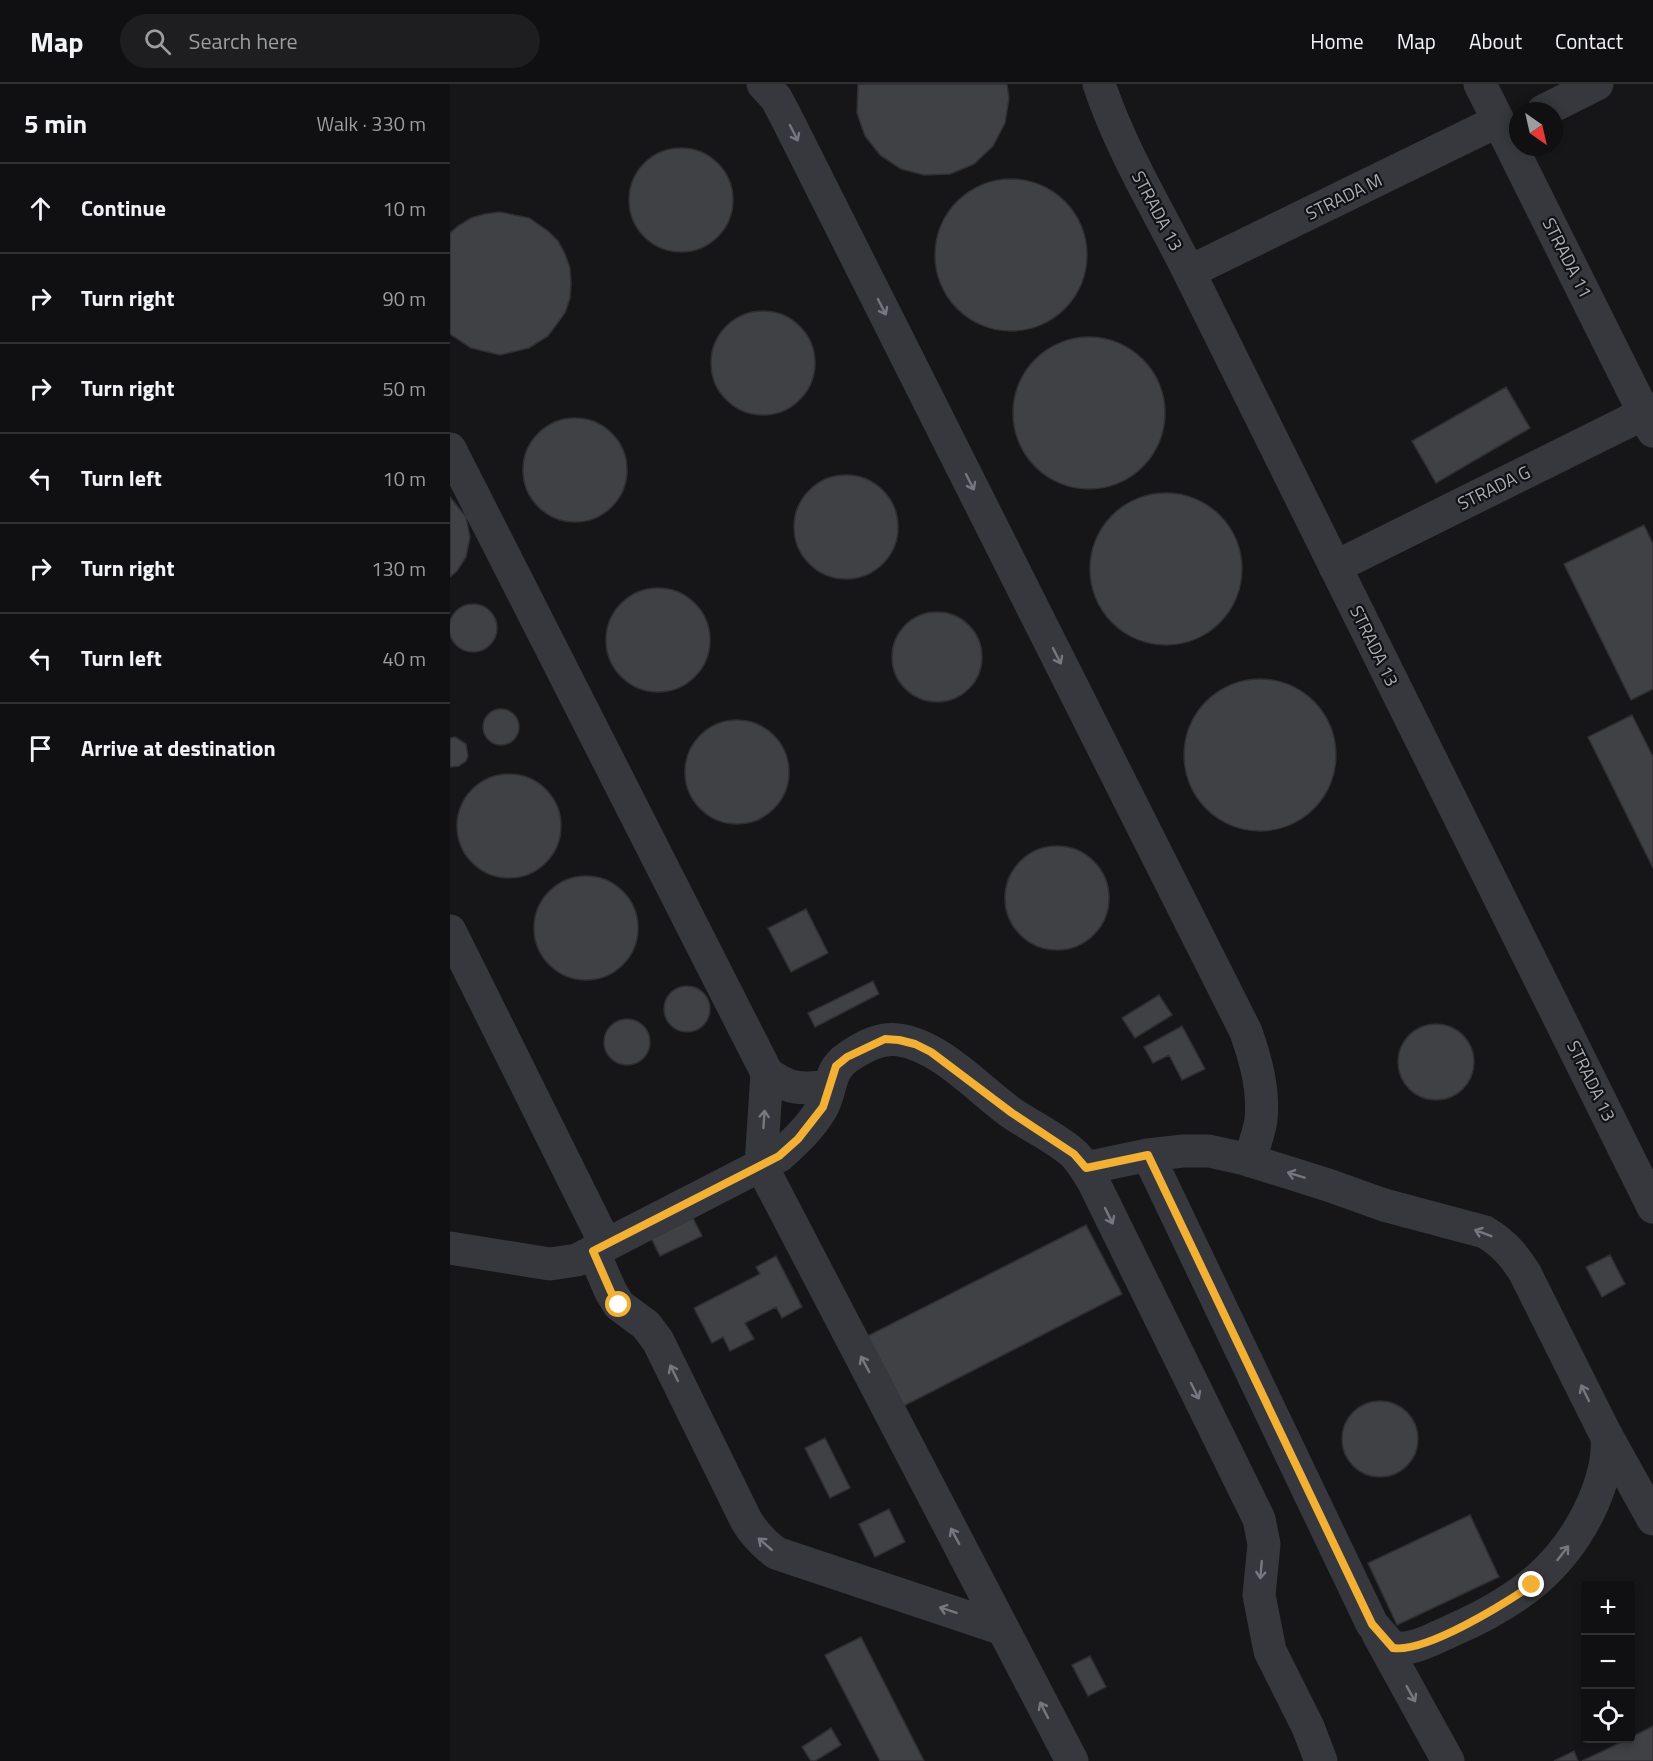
<!DOCTYPE html>
<html lang="en">
<head>
<meta charset="utf-8">
<style>
	body { margin:0; font-family:"Titillium Web",sans-serif; background:#1e1e20; color:#f1f3f6 }
	.controls { position:absolute; right:18px; bottom:18px; display:grid; overflow:hidden; border-radius:6px; box-shadow:0 3px 9px #0003 }
	.controls button { width:54px; height:54px; display:grid; place-items:center; padding:0; border:0; border-bottom:2px solid #303032; background:#101012; color:#f1f3f6; font:30px sans-serif }
	.compass { position:absolute; left:1059px; top:18px; width:54px; height:54px; border-radius:50%; background:#101012; box-shadow:0 3px 9px #0003; rotate:146deg }
	.stop { position:absolute; width:18px; height:18px; margin:-14px; border:4px solid #f2b134; border-radius:50%; background:#fff }
	.stop.end { background:#f2b134; border-color:#fff; box-shadow:0 2px 6px #0008 }
	.list { margin:0; padding:0; list-style:none }
	h2 { display:flex; justify-content:space-between; align-items:center; height:78px; margin:0; padding:0 24px; font-size:26px }
	h2 small { font-size:20px; font-weight:400; color:#9c9d9f }
	.list li { display:grid; grid-template-columns:39px 1fr auto; gap:18px; align-items:center; box-sizing:border-box; height:90px; padding:0 24px; border-top:2px solid #303032 }
	.list b { display:block; font-size:22px; white-space:nowrap }
	.list em { font-size:20px; font-style:normal; color:#9c9d9f }
	.icon { flex:none; width:33px; height:33px; fill:none; stroke:currentColor; stroke-width:2; stroke-linecap:round; stroke-linejoin:round }
	.map { position:relative; flex:none; width:1203px; height:1677px; overflow:hidden }
	header { display:flex; align-items:center; gap:36px; box-sizing:border-box; height:84px; padding:0 30px; background:#101012; border-bottom:2px solid #303032 }
	header strong { font-size:28px }
	nav { display:flex; gap:33px; margin-inline-start:auto; font-size:21px }
	.search { width:420px; height:54px; background:#1e1e20; display:flex; align-items:center; gap:15px; box-sizing:border-box; padding:0 21px; border-radius:33px; color:#9c9d9f; font-size:22px }
	main { display:flex }
	aside { flex:1; background:#101012 }
	.map>svg:first-child { display:block }
	.building { fill:#404145; stroke:#303034; stroke-width:1.5 }
	.lines { fill:none; stroke-linecap:round; stroke-linejoin:round }
	.minor { stroke:#37383d; stroke-width:33 }
	.oneway { stroke:#757881 }
	.route { stroke:#f2b134; stroke-width:8 }
	.labels { text-anchor:middle; stroke-width:4.5; stroke-linejoin:round; paint-order:stroke }
	.street-label { font-size:18px; fill:#a8adb8; stroke:#111113 }
</style>
</head>
<body>
<header>
<strong>Map</strong>
<div class="search"><svg class="icon" aria-label="search" viewBox="0 0 24 24"><circle cx="10" cy="10" r="6"/><path d="M15 15l6 6"/></svg>Search here</div>
<nav><a>Home</a><a>Map</a><a>About</a><a>Contact</a></nav>
</header>
<main>
<aside>
<h2>5 min<small>Walk · 330 m</small></h2>
<ul class="list">
<li><svg class="icon" aria-label="ahead" viewBox="0 0 24 24"><path d="M12 20V5M6 11l6-6 6 6"/></svg><div><b>Continue</b></div><em>10 m</em></li>
<li><svg class="icon" aria-label="right" viewBox="0 0 24 24"><path d="M7 20v-9h11M14 6l5 5-5 5"/></svg><div><b>Turn right</b></div><em>90 m</em></li>
<li><svg class="icon" aria-label="right" viewBox="0 0 24 24"><path d="M7 20v-9h11M14 6l5 5-5 5"/></svg><div><b>Turn right</b></div><em>50 m</em></li>
<li><svg class="icon" aria-label="left" viewBox="0 0 24 24"><path d="M17 20v-9H6M10 6l-5 5 5 5"/></svg><div><b>Turn left</b></div><em>10 m</em></li>
<li><svg class="icon" aria-label="right" viewBox="0 0 24 24"><path d="M7 20v-9h11M14 6l5 5-5 5"/></svg><div><b>Turn right</b></div><em>130 m</em></li>
<li><svg class="icon" aria-label="left" viewBox="0 0 24 24"><path d="M17 20v-9H6M10 6l-5 5 5 5"/></svg><div><b>Turn left</b></div><em>40 m</em></li>
<li><svg class="icon" aria-label="arrive" viewBox="0 0 24 24"><path d="M6 21V4h12l-3 4 3 4H6"/></svg><div><b>Arrive at destination</b></div></li>
</ul>
</aside>
<div class="map">
<svg width="1203" height="1677" viewBox="0 0 1203 1677">
	<rect width="100%" height="100%" fill="#161618"/>
	<path class="building" d="M408,0H557L559,14L555,39L543,62L524,80L500,90L474,91L451,85L430,71L415,52L407,29Z
		M179 116a52 52 0 1 1 104 0a52 52 0 1 1-104 0Z
		M485 171a76 76 0 1 1 152 0a76 76 0 1 1-152 0Z
		M50,128L79,134L98,147L108,157L115,170L120,184L121,199L120,214L115,229L98,252L79,264L50,271L21,264L0,250V149L8,142L21,134L35,130Z
		M261 279a52 52 0 1 1 104 0a52 52 0 1 1-104 0Z
		M563 329a76 76 0 1 1 152 0a76 76 0 1 1-152 0Z
		M1056,303L1080,344L986,399L962,357Z
		M73 386a52 52 0 1 1 104 0a52 52 0 1 1-104 0Z
		M344 443a52 52 0 1 1 104 0a52 52 0 1 1-104 0Z
		M640 485a76 76 0 1 1 152 0a76 76 0 1 1-152 0Z
		M0,413L16,433L20,453L16,473L7,487L0,493Z
		M1194,441L1203,460V605L1181,616L1114,480Z
		M156 556a52 52 0 1 1 104 0a52 52 0 1 1-104 0Z
		M-1 544a24 24 0 1 1 48 0a24 24 0 1 1-48 0Z
		M442 573a45 45 0 1 1 90 0a45 45 0 1 1-90 0Z
		M734 671a76 76 0 1 1 152 0a76 76 0 1 1-152 0Z
		M33 643a18 18 0 1 1 36 0a18 18 0 1 1-36 0Z
		M1182,631L1203,673V784L1138,653Z
		M235 688a52 52 0 1 1 104 0a52 52 0 1 1-104 0Z
		M5,653L16,660L18,672L16,677L9,682L0,683V654Z
		M7 742a52 52 0 1 1 104 0a52 52 0 1 1-104 0Z
		M555 814a52 52 0 1 1 104 0a52 52 0 1 1-104 0Z
		M84 844a52 52 0 1 1 104 0a52 52 0 1 1-104 0Z
		M356,825L378,869L341,888L318,844Z
		M423,897L429,910L365,943L358,929Z
		M214 925a23 23 0 1 1 46 0a23 23 0 1 1-46 0Z
		M709,911L722,931L685,954L672,934Z
		M154 958a23 23 0 1 1 46 0a23 23 0 1 1-46 0Z
		M948 978a38 38 0 1 1 76 0a38 38 0 1 1-76 0Z
		M732,942L755,985L732,996L719,971L703,979L694,963Z
		M243,1134L252,1152L210,1172L201,1154Z
		M636,1141L672,1210L436,1331L400,1261Z
		M1160,1171L1175,1200L1152,1213L1136,1183Z
		M326,1172L352,1223L332,1234L326,1223L295,1239L304,1255L280,1267L273,1253L262,1259L244,1224L310,1190L306,1183Z
		M892 1355a38 38 0 1 1 76 0a38 38 0 1 1-76 0Z
		M375,1354L400,1404L380,1414L355,1364Z
		M439,1425L455,1458L425,1473L409,1440Z
		M1020,1431L1049,1493L947,1541L918,1479Z
		M411,1553L474,1677H430L375,1571Z
		M640,1572L656,1603L638,1612L622,1581Z
		M1203,1642V1677H1132L1180,1654Z
		M381,1644L391,1661L365,1677H361L352,1663Z
		M1124,1667L1128,1677H1104Z"/>
	<g class="lines">
		<path class="minor" d="M313,0L326,14L336,33L796,948C806,977 814,1005 811,1036C809,1049 803,1064 800,1077
			M649,0C671,66 708,126 739,188L1203,1123
			M1030,0L1203,347
			M1093,27L1147,0
			M739,188L1048,37
			M0,365L317,989C340,1006 351,1005 378,1003
			M885,483L1203,325
			M0,847L156,1161
			M317,989L311,1081L622,1677
			M698,1071L922,1540L943,1564C963,1567 985,1554 1003,1546C1067,1518 1114,1484 1143,1419C1152,1398 1159,1375 1157,1352
			M636,1084L698,1071L733,1067H759L795,1075L878,1101L934,1121L1035,1148C1053,1159 1064,1171 1075,1189L1155,1349L1203,1435
			M0,1164L100,1180L127,1176L329,1072C345,1058 361,1043 372,1024C382,1006 378,986 398,973C413,963 430,953 449,956C491,962 529,1006 563,1030C582,1043 607,1054 624,1070C632,1078 637,1088 643,1097L809,1435L814,1460L809,1511L820,1567L858,1643L871,1677
			M143,1167L161,1208L169,1221L196,1241L208,1257L296,1436C304,1450 313,1459 326,1469L553,1545
			M928,1550L998,1677"/>
	</g>
	<defs><path id="oneway-shaft" d="M-6 0H5M1.5-3L5.5 0L1.5 3" fill="none" stroke-width="1.6" stroke-linecap="round" stroke-linejoin="round" transform="scale(1.5)"/></defs>
	<g class="oneway">
		<use href="#oneway-shaft" transform="translate(344 49) rotate(63)"/>
		<use href="#oneway-shaft" transform="translate(432 223) rotate(63)"/>
		<use href="#oneway-shaft" transform="translate(520 398) rotate(63)"/>
		<use href="#oneway-shaft" transform="translate(607 572) rotate(63)"/>
		<use href="#oneway-shaft" transform="translate(314 1035) rotate(-86)"/>
		<use href="#oneway-shaft" transform="translate(846 1091) rotate(-163)"/>
		<use href="#oneway-shaft" transform="translate(659 1132) rotate(64)"/>
		<use href="#oneway-shaft" transform="translate(1033 1149) rotate(-159)"/>
		<use href="#oneway-shaft" transform="translate(415 1280) rotate(-118)"/>
		<use href="#oneway-shaft" transform="translate(224 1289) rotate(-116)"/>
		<use href="#oneway-shaft" transform="translate(745 1307) rotate(63)"/>
		<use href="#oneway-shaft" transform="translate(1135 1309) rotate(-116)"/>
		<use href="#oneway-shaft" transform="translate(505 1452) rotate(-118)"/>
		<use href="#oneway-shaft" transform="translate(315 1460) rotate(-139)"/>
		<use href="#oneway-shaft" transform="translate(1113 1469) rotate(-52)"/>
		<use href="#oneway-shaft" transform="translate(811 1486) rotate(95)"/>
		<use href="#oneway-shaft" transform="translate(498 1526) rotate(-162)"/>
		<use href="#oneway-shaft" transform="translate(961 1610) rotate(61)"/>
		<use href="#oneway-shaft" transform="translate(594 1626) rotate(-117)"/>
	</g>
	<g class="lines">
		<path class="route" d="M169,1221L161,1208L143,1167L329,1072L348,1055L373,1023L386,982L397,973L435,955L449,956L465,960L481,968L562,1029L624,1070L636,1084L698,1071L922,1540L943,1564C976,1569 1054,1520 1082,1501"/>
	</g>
	<g class="labels">
		<g class="street-label">
			<text transform="translate(894 113) rotate(-26)" y="6">STRADA M</text>
			<text transform="translate(707 127) rotate(62)" y="6">STRADA 13</text>
			<text transform="translate(1117 174) rotate(63)" y="6">STRADA 11</text>
			<text transform="translate(1044 404) rotate(-26)" y="6">STRADA G</text>
			<text transform="translate(924 562) rotate(64)" y="6">STRADA 13</text>
			<text transform="translate(1141 997) rotate(64)" y="6">STRADA 13</text>
		</g>
	</g>
</svg>
<div class="controls">
<button>+</button>
<button>−</button>
<button><svg class="icon" aria-label="locate" viewBox="0 0 24 24"><circle cx="12" cy="12" r="6"/><path d="M12 2v4M12 18v4M2 12h4M18 12h4"/></svg></button>
</div>
<svg class="compass" viewBox="-18 -18 36 36"><path d="M0-13l5 13h-10z" fill="#e53935"/><path d="M0 13l5-13h-10z" fill="#9c9d9f"/></svg>
<div class="stop" style="left:169px;top:1221px"></div>
<div class="stop end" style="left:1082px;top:1501px"></div>
</div>
</main>
</body>
</html>
